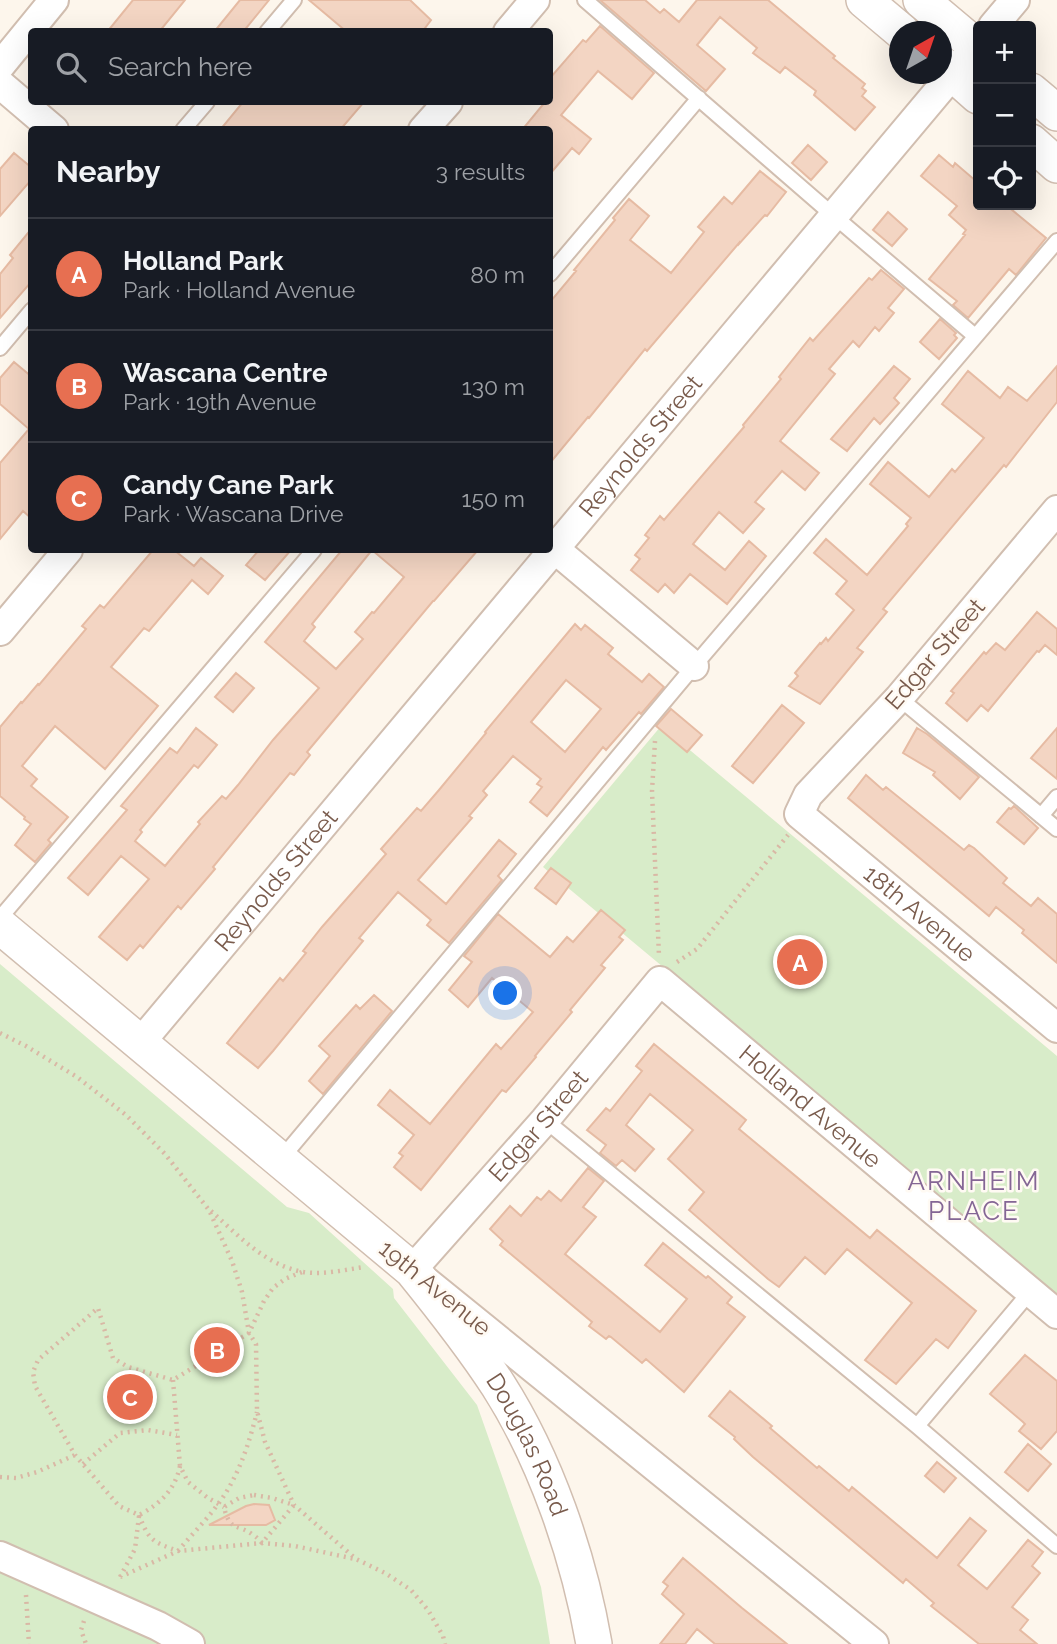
<!DOCTYPE html>
<html lang="en">
<head>
<meta charset="utf-8">
<style>
	body { margin:0; font-family:Raleway,sans-serif; background:#20242c; color:#f1f3f6 }
	.controls { position:absolute; right:21px; top:21px; display:grid; overflow:hidden; border-radius:7px; box-shadow:0 7px 28px #0002 }
	.controls button { width:63px; height:63px; display:grid; place-items:center; padding:0; border:0; border-bottom:2px solid #363941; background:#171b24; color:#f1f3f6; font:35px sans-serif }
	.compass { position:absolute; left:889px; top:21px; width:63px; height:63px; border-radius:50%; background:#171b24; box-shadow:0 7px 28px #0002; rotate:40deg }
	.you { position:absolute; left:506px; top:994px; width:24px; height:24px; margin:-18px; border:5px solid #fff; border-radius:50%; background:#1a73e8; box-shadow:0 0 0 10px #1a73e833 }
	.badge { display:grid; place-items:center; width:46px; height:46px; border-radius:50%; background:#e76f51; color:#fff; font-size:23px; font-weight:700 }
	.pin { position:absolute; translate:-50% -50%; border:4px solid #fff; box-shadow:0 2px 7px #0006 }
	.list { margin:0; padding:0; list-style:none }
	h2 { display:flex; justify-content:space-between; align-items:center; height:91px; margin:0; padding:0 28px; font-size:30px }
	h2 small { font-size:23px; font-weight:400; color:#9ea1a6 }
	.list li { display:grid; grid-template-columns:46px 1fr auto; gap:21px; align-items:center; box-sizing:border-box; height:112px; padding:0 28px; border-top:2px solid #363941 }
	.list b { display:block; font-size:26px; white-space:nowrap }
	.list p { margin:0; font-size:23px; white-space:nowrap; color:#9ea1a6 }
	.list em { font-size:23px; font-style:normal; color:#9ea1a6 }
	.icon { flex:none; width:38px; height:38px; fill:none; stroke:currentColor; stroke-width:2; stroke-linecap:round; stroke-linejoin:round }
	.map { position:relative; flex:none; width:1057px; height:1644px; overflow:hidden }
	.search { position:absolute; background:#171b24; box-shadow:0 7px 28px #0002; left:28px; top:28px; width:525px; height:77px; display:flex; align-items:center; gap:18px; box-sizing:border-box; padding:0 24px; border-radius:7px; color:#9ea1a6; font-size:26px }
	.panel { position:absolute; background:#171b24; box-shadow:0 7px 28px #0002; left:28px; top:126px; width:525px; height:427px; border-radius:7px }
	.map>svg:first-child { display:block }
	.green { fill:#d8ecc9 }
	.building { fill:#f3d5c3; stroke:#e6bba3; stroke-width:2; fill-rule:evenodd }
	.lines { fill:none; stroke-linecap:round; stroke-linejoin:round }
	.service-casing { stroke:#d1beb0; stroke-width:18 }
	.minor-casing { stroke:#d1beb0; stroke-width:32 }
	.tertiary-casing { stroke:#d1beb0; stroke-width:38 }
	.path { stroke:#d9b8a5; stroke-width:4.5; stroke-dasharray:2 5; stroke-linecap:butt }
	.service { stroke:#fff; stroke-width:14 }
	.minor { stroke:#fff; stroke-width:28 }
	.tertiary { stroke:#fff; stroke-width:35 }
	.labels { text-anchor:middle; stroke-width:5; stroke-linejoin:round; paint-order:stroke }
	.street-label { font-size:24px; fill:#7a5c4d; stroke:#fffaf3 }
	.neighbourhood-label { font-size:26px; letter-spacing:2px; fill:#846695; stroke:#fffaf3 }
</style>
</head>
<body>
<div class="map">
<svg width="1057" height="1644" viewBox="0 0 1057 1644">
	<rect width="100%" height="100%" fill="#fdf6ec"/>
	<path class="green" d="M661,726L1057,1056V1295L543,867Z
		M0,964L287,1207L309,1213L393,1289L394,1298L477,1405L541,1587L550,1644H0Z"/>
	<path class="building" d="M133,0H185L159,32H107Z
		M240,0H269L243,32H214Z
		M309,0H410L431,20L422,32H347Z
		M600,0H645L660,13L664,9L679,22L697,0H768L835,56L833,58L865,84L862,88L866,91L862,96L875,107L855,130L814,95L816,91L785,67L780,73L753,53L757,48L720,17L697,45L725,69L706,91Z
		M600,26L654,73L632,99L598,71L561,115L591,139L579,154L572,148L550,174V130H522L545,102H550V78L583,40L586,42Z
		M243,102H364L340,130H220Z
		M808,145L827,162L811,180L792,163Z
		M14,153L32,168V179L0,216V169Z
		M939,155L953,167L955,163L977,182L978,181V205H1006L1046,238L1016,275L1009,269L968,318L953,305L957,301L929,279L965,235L963,234L966,230L949,215L957,206L921,176Z
		M760,171L786,192L767,216L765,215L739,244V243L647,351L645,349L589,418L588,417L550,463V302L576,271L574,270L615,220L613,218L629,199L649,216L630,240L671,273L704,232L698,227L724,197L732,204Z
		M888,212L907,229L892,246L873,230Z
		M32,228V281L0,318V274L13,258L10,255Z
		M881,270L904,289L888,308L894,313L879,331L875,327L859,347L853,341L829,369L835,374L780,441L819,473L805,490L782,471L755,502L764,509L743,533L719,512L693,544L725,570L749,541L766,556L727,604L690,574L674,593L665,584L658,592L631,570L640,559L635,555L649,538L645,535L660,516L664,520L744,427L743,425L781,379L779,377L810,338L813,341L869,278L872,280Z
		M940,319L956,333L954,335L957,338L939,359L920,342Z
		M14,362L32,377V519L23,511L0,539V463L29,429L0,404V378Z
		M894,366L910,379L894,398L899,403L880,424L874,418L847,451L831,439Z
		M1057,366V402L1006,467L1004,465L883,609L887,612L857,648L863,652L820,704L789,686L798,676L795,673L820,643L821,644L826,638L828,641L854,610L836,594L847,581L814,553L826,539L867,575L908,526L906,524L911,518L870,484L888,462L929,497L952,469L955,472L984,438L942,404L968,371L1000,398L1008,387L1027,401Z
		M153,550H174L194,566L201,558L223,576L208,594L192,580L149,631L144,628L111,667L158,706L105,769L55,726L22,766L37,779L31,786L68,817L48,840L51,843L35,862L15,845L31,824L24,819L25,817L0,796V727L21,702L22,703L38,684L39,685L86,629L82,626L100,605L104,608Z
		M259,550H291L265,580L246,565Z
		M342,550H478L434,601H433L307,752L310,755L294,775L290,773L213,867L215,869L181,909L178,906L143,948L140,945L127,960L99,937L149,879L121,856L88,895L68,878L127,810L121,806L170,748L177,753L196,728L217,745L198,768L194,765L140,830L142,832L135,841L165,866L200,824L198,822L222,796L226,799L238,785L273,740L319,688L265,642ZM372,550L404,577L374,613L372,612L355,632L363,639L336,669L304,641L315,627L312,624Z
		M1037,612L1057,629V655L1045,645L1039,652L1037,651L988,711L981,705L967,721L946,703L954,693L951,691L984,652L986,654L996,643L1005,650Z
		M575,624L581,630L585,625L613,648L608,654L642,682L649,674L664,687L641,714L639,712L606,750L603,747L547,816L530,802L542,787L537,784L541,779L513,756L483,791L487,795L469,816L472,818L418,880L446,904L499,840L516,854L498,876L502,880L449,943L427,925L431,920L398,892L359,938L363,941L273,1051L258,1068L227,1043L280,978L283,981L306,953L303,951L322,927L386,854L381,849L417,808L421,811L439,790L486,733L485,732ZM566,680L601,709L565,752L531,722Z
		M236,673L254,688L233,712L215,697Z
		M782,705L804,723L753,783L732,766Z
		M671,709L702,735L687,752L656,726Z
		M917,728L927,734L979,777L960,799L933,775L935,772L903,753Z
		M1057,728V779L1031,758Z
		M866,775L883,790L886,787L964,850L969,845L974,848L1007,878L1003,883L1031,906L1038,898L1057,914V963L1022,933L1024,930L996,907L989,916L848,798Z
		M1014,806L1038,828L1024,844L997,822L1009,808L1011,809Z
		M551,868L571,883L556,904L535,888Z
		M601,910L625,930L619,937L623,940L601,965L605,968L570,1010L572,1012L535,1056L536,1057L506,1092L502,1090L421,1190L394,1167L403,1156L399,1153L414,1135L378,1105L390,1090L430,1124L496,1044L501,1049L533,1012L492,978L468,1007L449,990L472,962L464,956L498,914L550,957L567,937L573,942Z
		M374,995L392,1011L323,1094L309,1081L330,1056L319,1046L356,1005L360,1009Z
		M654,1044L746,1120L739,1129L870,1238L877,1230L976,1311L948,1348L936,1339L896,1384L865,1360L912,1303L847,1249L825,1274L805,1257L779,1287L768,1279L689,1210L704,1192L668,1159L693,1130L650,1094L626,1125L654,1149L635,1171L622,1160L616,1166L600,1153L606,1145L587,1130L606,1108L610,1111L642,1071L636,1066Z
		M588,1168L604,1181L583,1207L596,1217L565,1254L660,1332L687,1299L645,1265L663,1243L706,1278L708,1276L732,1297L727,1303L745,1317L684,1392L646,1359L642,1363L611,1337L609,1336L606,1339L589,1326L592,1322L500,1245L503,1241L490,1229L510,1206L521,1216L537,1197L541,1200L549,1191L561,1201Z
		M1025,1355L1057,1381V1431L1041,1449L1019,1431L1025,1424L1023,1422L990,1394Z
		M730,1391L772,1426L770,1428L817,1468L819,1466L849,1491L852,1487L937,1558L970,1518L986,1531L958,1565L987,1589L1028,1540L1043,1552L1032,1566L1040,1573L1012,1607L1028,1620L1020,1630L1037,1644H979L931,1606L934,1603L906,1579L903,1583L753,1457L734,1439L735,1437L709,1416Z
		M1028,1444L1051,1464L1028,1491L1005,1472Z
		M937,1462L956,1478L944,1492L925,1476Z
		M254,1504L269,1505L275,1520L266,1525H209L246,1506Z
		M683,1558L742,1608L787,1644H715L697,1629L685,1644H660L684,1614L662,1594L668,1586L663,1582Z"/>
	<g class="lines">
		<defs>
			<path id="service" d="M585,0L834,216L975,336
				M267,32L294,0
				M183,130L207,102
				M550,274L699,98
				M0,348L32,310
				M899,698L1057,829
				M1041,816L1057,797
				M0,918L314,550
				M545,1120L917,1426L1057,1546
				M281,1159L694,666L1057,241
				M917,1426L1030,1292"/>
			<g id="minor">
				<path d="M993,26L1015,0"/>
				<path d="M508,32L535,0"/>
				<path d="M0,66L54,0"/>
				<path d="M0,84L54,130"/>
				<path d="M423,130L448,102"/>
				<path id="s1" d="M1057,510L899,698L808,795L799,814L1057,1028"/>
				<path d="M550,545L694,666"/>
				<path d="M0,631L68,550"/>
				<path id="s2" d="M140,1043L978,44"/>
				<path d="M0,1556L158,1626L190,1644"/>
				<path id="s3" d="M874,1644L412,1270L545,1120L660,981L1057,1314"/>
			</g>
			<g id="tertiary">
				<path d="M864,0L902,32"/>
				<path d="M921,0L978,48"/>
				<path d="M942,64L978,96"/>
				<path d="M1031,91L1057,113"/>
				<path d="M1031,142L1057,165"/>
				<path id="s4" d="M0,926L412,1270C442,1307 472,1345 498,1385C546,1460 579,1557 594,1644"/>
			</g>
		</defs>
		<use href="#service" class="service-casing"/>
		<use href="#minor" class="minor-casing"/>
		<use href="#tertiary" class="tertiary-casing"/>
		<path class="path" d="M655,741L652,791L659,956
			M677,962L697,949L788,835
			M0,1033L26,1046L77,1077L126,1115L165,1154L209,1210L232,1261L242,1292L249,1333L256,1344L257,1411L265,1442L294,1505L356,1559L385,1573L411,1590L428,1610L443,1636L445,1644
			M211,1211C238,1235 265,1265 303,1272C323,1275 344,1270 364,1267
			M173,1380L180,1466L188,1482L208,1498L224,1507
			M83,1464L120,1433L148,1430L177,1435
			M180,1466C175,1490 160,1504 139,1515L119,1506L75,1455L35,1386L33,1372L38,1360L98,1308L113,1358L128,1367L173,1380L249,1333L264,1301L273,1288L285,1279L302,1272
			M0,1477L16,1478L37,1472L75,1455
			M254,1495L272,1498L294,1505L262,1543C259,1540 257,1537 253,1535C238,1523 230,1533 224,1507L239,1498Z
			M139,1515C149,1541 153,1542 178,1551C191,1535 206,1521 218,1504C238,1478 249,1444 257,1412
			M120,1577L178,1551L262,1543L295,1546L355,1559
			M120,1577L135,1549L139,1516
			M26,1595L29,1644
			M84,1621L81,1630L86,1644"/>
		<use href="#service" class="service"/>
		<use href="#minor" class="minor"/>
		<use href="#tertiary" class="tertiary"/>
	</g>
	<g class="labels">
		<g class="street-label">
			<text dy="8" stroke="none"><textPath href="#s2" startOffset="779">Reynolds Street</textPath></text>
			<text transform="translate(935 654) rotate(-49)" y="8">Edgar Street</text>
			<text dy="8" stroke="none"><textPath href="#s2" startOffset="212">Reynolds Street</textPath></text>
			<text dy="8" stroke="none"><textPath href="#s1" startOffset="556">18th Avenue</textPath></text>
			<text dy="8" stroke="none"><textPath href="#s3" startOffset="1171">Holland Avenue</textPath></text>
			<text dy="8" stroke="none"><textPath href="#s3" startOffset="786">Edgar Street</textPath></text>
			<text transform="translate(435 1288) rotate(39)" y="8">19th Avenue</text>
			<text dy="8" stroke="none"><textPath href="#s4" startOffset="747">Douglas Road</textPath></text>
		</g>
		<g class="neighbourhood-label">
			<text x="974" y="1190">ARNHEIM<tspan x="974" dy="30">PLACE</tspan></text>
		</g>
	</g>
</svg>
<div class="controls">
<button>+</button>
<button>−</button>
<button><svg class="icon" aria-label="locate" viewBox="0 0 24 24"><circle cx="12" cy="12" r="6"/><path d="M12 2v4M12 18v4M2 12h4M18 12h4"/></svg></button>
</div>
<svg class="compass" viewBox="-18 -18 36 36"><path d="M0-13l5 13h-10z" fill="#e53935"/><path d="M0 13l5-13h-10z" fill="#9ea1a6"/></svg>
<div class="you"></div>
<div class="pin badge" style="left:800px;top:962px">A</div>
<div class="pin badge" style="left:217px;top:1350px">B</div>
<div class="pin badge" style="left:130px;top:1397px">C</div>
<div class="search"><svg class="icon" aria-label="search" viewBox="0 0 24 24"><circle cx="10" cy="10" r="6"/><path d="M15 15l6 6"/></svg>Search here</div>
<section class="panel">
<h2>Nearby<small>3 results</small></h2>
<ul class="list">
<li><span class="badge">A</span><div><b>Holland Park</b><p>Park · Holland Avenue</p></div><em>80 m</em></li>
<li><span class="badge">B</span><div><b>Wascana Centre</b><p>Park · 19th Avenue</p></div><em>130 m</em></li>
<li><span class="badge">C</span><div><b>Candy Cane Park</b><p>Park · Wascana Drive</p></div><em>150 m</em></li>
</ul>
</section>
</div>
</body>
</html>
